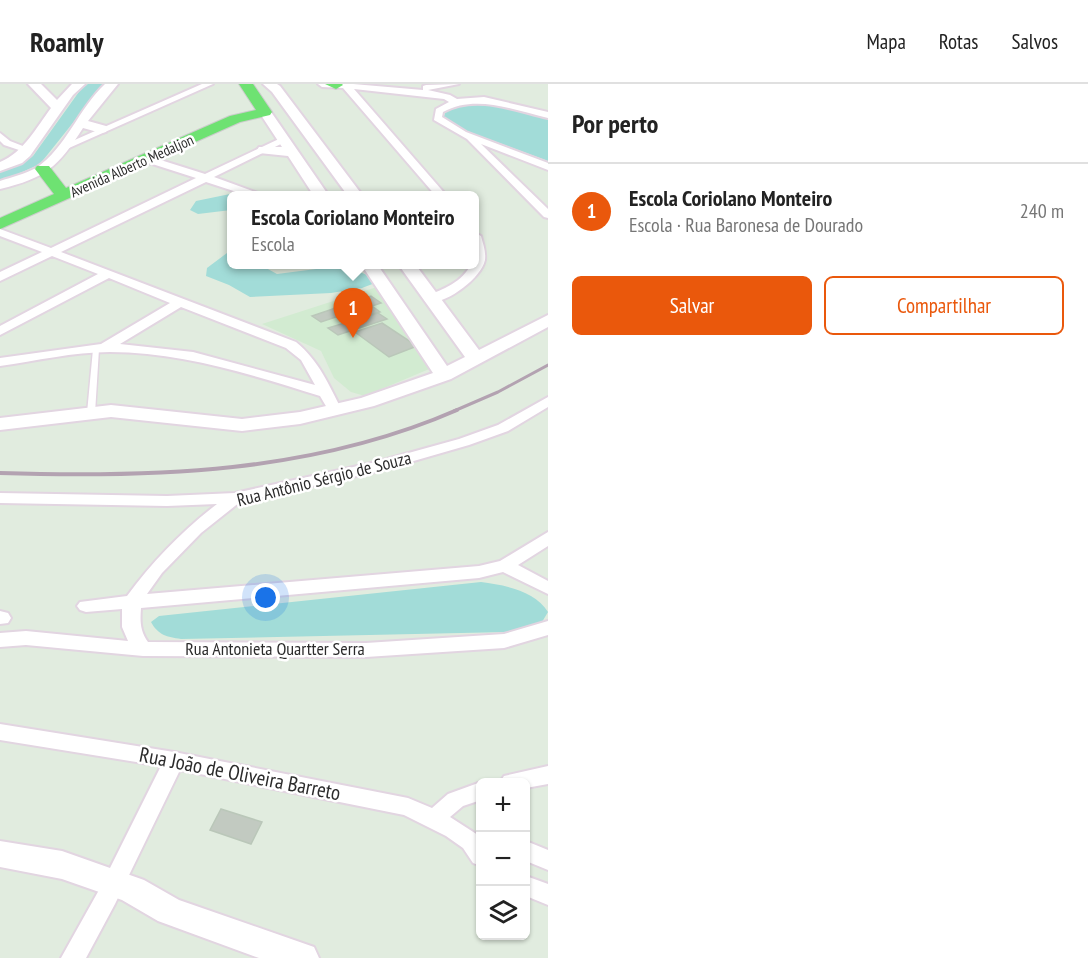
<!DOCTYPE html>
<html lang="pt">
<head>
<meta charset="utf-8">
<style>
	body { margin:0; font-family:"PT Sans Narrow",sans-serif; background:#f6f6f6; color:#222 }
	.controls { position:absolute; right:18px; bottom:18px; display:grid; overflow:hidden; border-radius:9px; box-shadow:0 2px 4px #0004 }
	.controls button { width:54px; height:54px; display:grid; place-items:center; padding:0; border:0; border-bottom:2px solid #e0e0e0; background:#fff; color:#222; font:30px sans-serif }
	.you { position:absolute; left:266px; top:514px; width:21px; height:21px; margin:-15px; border:4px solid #fff; border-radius:50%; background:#1a73e8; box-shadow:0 0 0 9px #1a73e833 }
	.badge { display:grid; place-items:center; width:39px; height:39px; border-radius:50%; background:#ea580c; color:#fff; font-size:20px; font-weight:700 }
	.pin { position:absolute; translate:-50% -50px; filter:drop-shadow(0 2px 3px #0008) }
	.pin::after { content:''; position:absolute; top:32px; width:21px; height:18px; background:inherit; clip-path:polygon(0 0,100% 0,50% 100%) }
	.popup { position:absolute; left:227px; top:107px; width:252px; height:78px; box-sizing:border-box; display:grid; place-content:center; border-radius:9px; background:#fff; filter:drop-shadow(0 2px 4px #0005); font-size:20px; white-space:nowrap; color:#767676 }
	.popup b { font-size:22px; color:#222 }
	.popup::after { content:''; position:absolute; left:50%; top:100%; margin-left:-12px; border:12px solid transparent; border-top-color:#fff }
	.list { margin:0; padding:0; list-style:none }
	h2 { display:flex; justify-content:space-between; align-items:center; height:78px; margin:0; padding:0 24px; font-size:26px }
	h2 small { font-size:20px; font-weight:400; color:#767676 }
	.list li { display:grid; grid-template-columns:39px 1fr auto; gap:18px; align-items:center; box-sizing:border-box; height:96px; padding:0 24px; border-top:2px solid #e0e0e0 }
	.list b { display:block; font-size:22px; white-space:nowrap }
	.list p { margin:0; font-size:20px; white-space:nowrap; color:#767676 }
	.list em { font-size:20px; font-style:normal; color:#767676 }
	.actions { display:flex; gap:12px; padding:18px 24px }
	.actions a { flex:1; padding:14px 0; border:2px solid #ea580c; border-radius:9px; text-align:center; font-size:21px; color:#ea580c }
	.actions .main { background:#ea580c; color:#fff }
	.icon { flex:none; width:33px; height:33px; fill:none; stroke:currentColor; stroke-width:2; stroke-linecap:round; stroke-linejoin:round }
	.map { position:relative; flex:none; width:548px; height:874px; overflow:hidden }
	header { display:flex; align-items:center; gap:36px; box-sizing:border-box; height:84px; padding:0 30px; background:#fff; border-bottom:2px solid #e0e0e0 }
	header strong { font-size:28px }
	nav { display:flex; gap:33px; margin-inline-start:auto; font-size:21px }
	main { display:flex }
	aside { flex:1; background:#fff }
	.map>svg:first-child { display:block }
	.education { fill:#d2ebd1 }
	.green { fill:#a2dcd8 }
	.building { fill:#c2cac1; stroke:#bac7b9; stroke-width:1.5 }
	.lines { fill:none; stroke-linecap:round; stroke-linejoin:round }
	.lane-casing { stroke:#e2d5e1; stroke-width:3 }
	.street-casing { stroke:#e2d5e1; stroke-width:4 }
	.secondary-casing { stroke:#e2d5e1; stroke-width:4 }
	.primary-casing { stroke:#ccc; stroke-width:2 }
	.lane { fill:#fff; fill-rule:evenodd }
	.street { fill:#fff; fill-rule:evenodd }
	.secondary { fill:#fff; fill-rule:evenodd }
	.primary { fill:#6ee272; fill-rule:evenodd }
	.rail-far1 { stroke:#b3a2b1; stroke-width:3 }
	.rail { stroke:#b3a2b1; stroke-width:4 }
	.labels { text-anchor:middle; stroke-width:5; stroke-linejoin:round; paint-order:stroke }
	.far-street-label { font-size:15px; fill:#2b2b2b; stroke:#fff }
	.street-label { font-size:18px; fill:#2b2b2b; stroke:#fff }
	.near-street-label { font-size:21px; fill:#2b2b2b; stroke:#fff }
</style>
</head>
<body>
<header>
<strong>Roamly</strong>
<nav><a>Mapa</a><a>Rotas</a><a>Salvos</a></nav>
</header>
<main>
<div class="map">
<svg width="548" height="874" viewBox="0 0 548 874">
	<rect width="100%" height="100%" fill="#e1ecdf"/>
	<path class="education" d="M380,202L434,283L365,312L351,308L334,294L321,267L262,240Z"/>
	<path class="green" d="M88,0H104L40,80L0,98V87L24,78L33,72L81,5Z
		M478,19L497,21L548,35V77L453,42L443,36L445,29C456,21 465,20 478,19Z
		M230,110L264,111L232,112L231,126L198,130L190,126L196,117Z
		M231,166L232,180L268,181L266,184L277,190L324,184L355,186L367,191L375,199L362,204L331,209L250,213L229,201L206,192L207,184Z
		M481,498C505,501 535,507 548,528L542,538L507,548L181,555C167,553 158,551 151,538L159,532Z"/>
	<path class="building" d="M371,212L381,219L372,222L380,228L369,231L360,225L321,238L312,232Z
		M378,229L387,235L338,251L328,244Z
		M382,239L417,262L389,273L355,248Z
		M221,725L262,738L251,760L210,746Z"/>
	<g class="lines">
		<defs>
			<path id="lane" d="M96,263L99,265L95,329L91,331L87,329L93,265Z"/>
			<path id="street" d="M202,0H213L69,64L61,62Z
				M318,0H353L423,6V2L426,1L459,0L428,6L450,11L457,15L484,13L548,28V34C513,26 476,10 443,28L442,33L466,48L548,79V86L481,60L548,125V134L544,133L467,55L434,36L436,25L449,18L444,15L354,5L447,112H436L343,4L322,3Z
				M0,49L10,57L33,66L28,69L4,61L0,57Z
				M281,54L289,56L214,93L266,112H249L206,98L61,168L296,258C320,278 328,300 342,326L340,329H330L320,312C252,291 182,268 110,268C73,268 36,277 0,282V274L101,260L170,219L109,194L0,251V242L98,190L52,172L0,197V188L42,168L0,152V145L51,164L196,94L143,77V73H151L205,90ZM181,223L286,264L301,276L315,301L193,268L120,260Z
				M475,149L481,152C483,160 486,167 485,176C481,195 444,222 426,218L424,215L426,212C442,206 463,198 471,180H475Z
				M548,313V323L508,347L469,361L379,387L240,418L201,449L162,489L147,510L479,482L500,477L548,448V462L518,481L548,497V510L503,488L479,494L141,524C140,537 140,547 148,558L366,559L504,550L548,537V551L504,564L366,573L143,572L26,561L0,563V549L26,547L128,557L122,543V525L86,528L80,526L77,522L80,518L127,512C153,477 182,447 217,420L167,422L0,419V409L167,412L235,409L376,378L459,355L498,341Z
				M0,527L8,529L11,534L8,539L0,540Z
				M0,640L174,668L408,714L432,724L448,710L481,698V716L463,722L450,733L481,753V782L473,779L463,764L446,752L404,731L180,686L115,820L86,874H61L99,806L161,682L0,656Z
				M548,682V700L526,704V698H500L504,692Z
				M526,757L548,766V786L526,777Z
				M526,792L548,800V821L526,812Z"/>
			<path id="secondary" d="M28,0H41L57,16L72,0H85L73,11L30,72L22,79L0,87V78C24,68 36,44 51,24Z
				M105,0H118L88,37L106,42L107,45L106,48L101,49L83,44C58,83 46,94 0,105V97C12,93 25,90 36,84C66,64 79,24 105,0Z
				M263,0H277L280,2L363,112H348L272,8Z
				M265,24L269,25L329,112H314L288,72L259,69L257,66L259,63H282L259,28Z
				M361,180H377L447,282L465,273L398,180H415L479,266L548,231V243L451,295L374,322L300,340L242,347L111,333L0,346V334L111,321L242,335L300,328L361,314L433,289Z
				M0,757L62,767L144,796L179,816L314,863L319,874H259L158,837L122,816L62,795L0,783Z"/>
			<path id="primary" d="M239,0H253L272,28L270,31L240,38L0,145V134L54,110L35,85L37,82H49L66,104L230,32L256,26Z
				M325,0H342L343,1L336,5Z"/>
		</defs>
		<use href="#lane" class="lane-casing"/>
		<use href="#street" class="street-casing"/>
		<use href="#secondary" class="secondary-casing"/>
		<use href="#primary" class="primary-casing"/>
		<use href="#lane" class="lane"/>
		<use href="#street" class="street"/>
		<use href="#secondary" class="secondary"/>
		<use href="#primary" class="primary"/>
		<path class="rail-far1" d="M454,327L498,308L548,281"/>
		<path class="rail" d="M0,389C155,394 313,389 457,326"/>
	</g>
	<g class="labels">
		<g class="far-street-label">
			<text transform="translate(132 82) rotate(-24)" y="5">Avenida Alberto Medaljon</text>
		</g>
		<g class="street-label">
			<text transform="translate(324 395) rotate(-14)" y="6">Rua Antônio Sérgio de Souza</text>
			<text x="275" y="571">Rua Antonieta Quartter Serra</text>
		</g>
		<g class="near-street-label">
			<text transform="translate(240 690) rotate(11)" y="7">Rua João de Oliveira Barreto</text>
		</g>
	</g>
</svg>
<div class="controls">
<button>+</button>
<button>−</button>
<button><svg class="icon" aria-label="layers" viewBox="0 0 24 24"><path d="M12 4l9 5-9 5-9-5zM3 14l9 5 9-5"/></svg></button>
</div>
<div class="you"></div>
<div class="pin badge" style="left:353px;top:254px">1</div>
<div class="popup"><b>Escola Coriolano Monteiro</b>Escola</div>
</div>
<aside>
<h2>Por perto<small></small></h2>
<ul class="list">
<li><span class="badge">1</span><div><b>Escola Coriolano Monteiro</b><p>Escola · Rua Baronesa de Dourado</p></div><em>240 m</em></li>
</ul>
<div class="actions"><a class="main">Salvar</a><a>Compartilhar</a></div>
</aside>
</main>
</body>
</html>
